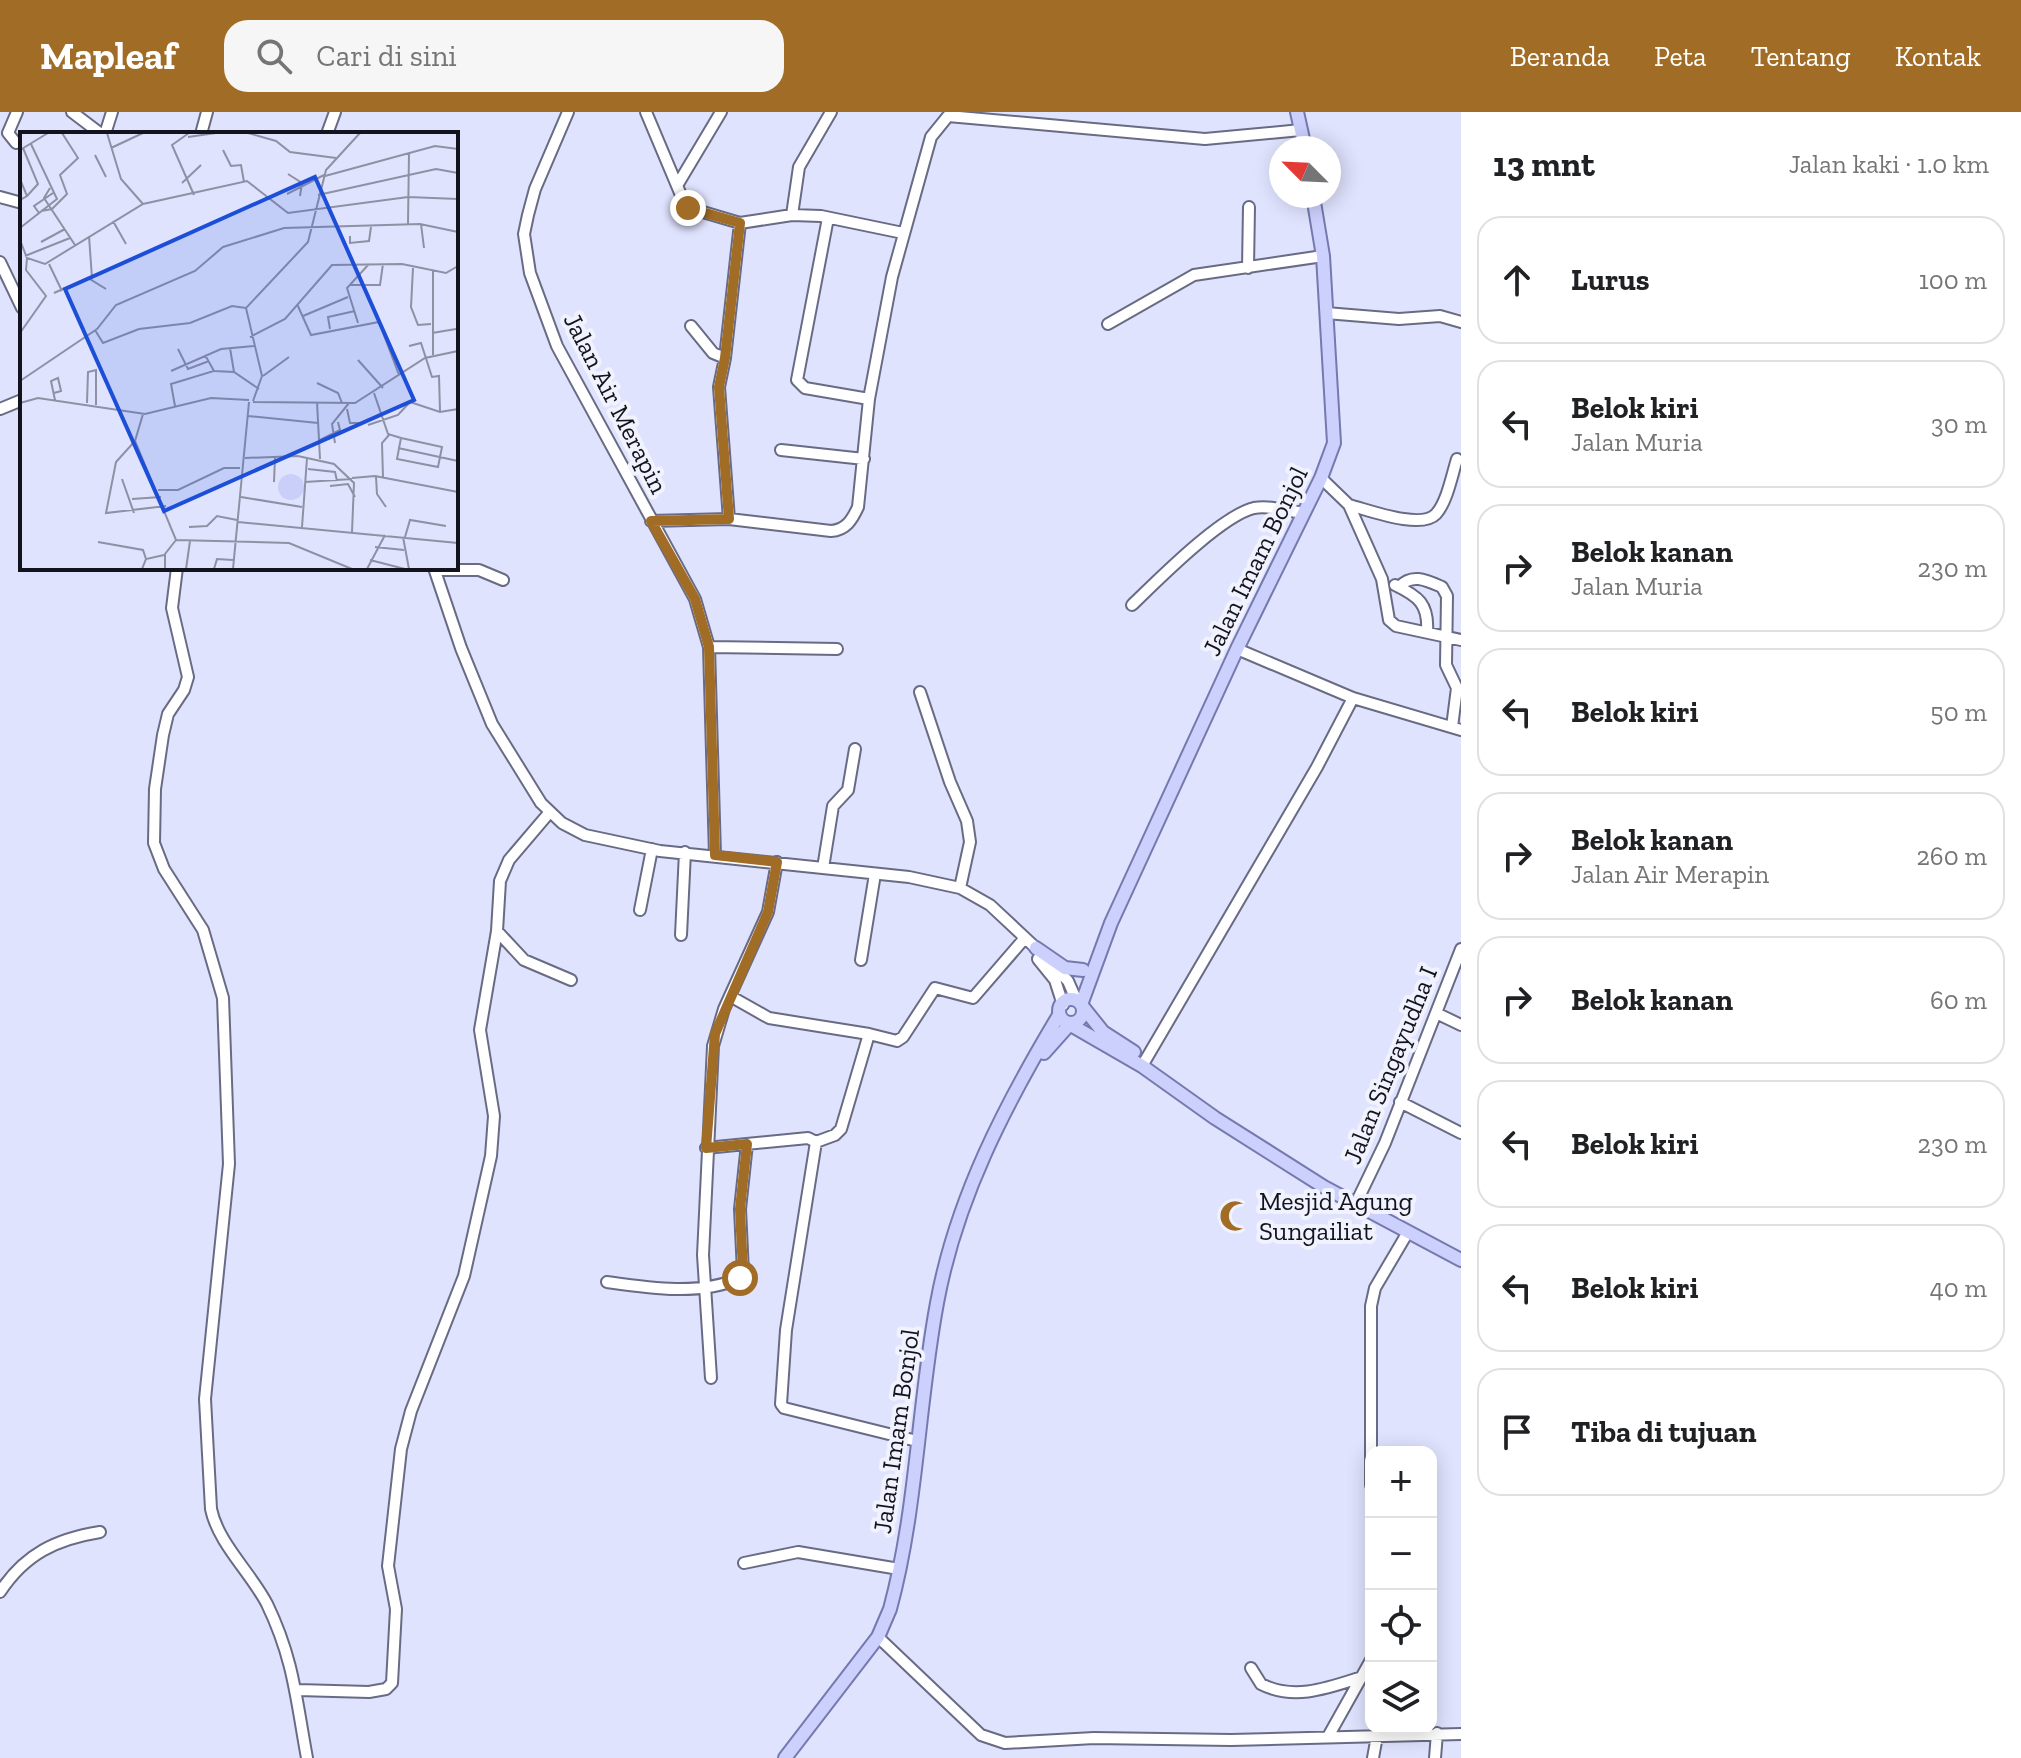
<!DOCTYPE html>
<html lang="id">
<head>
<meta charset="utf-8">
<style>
	body { margin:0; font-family:"Zilla Slab",serif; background:#f6f6f6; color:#202124 }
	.controls { position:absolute; right:24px; bottom:24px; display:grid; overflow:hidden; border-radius:16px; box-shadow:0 4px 20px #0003 }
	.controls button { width:72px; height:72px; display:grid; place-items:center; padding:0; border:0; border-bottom:2px solid #e0e0e0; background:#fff; color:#202124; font:40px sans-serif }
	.compass { position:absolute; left:1269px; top:24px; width:72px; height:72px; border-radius:50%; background:#fff; box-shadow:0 4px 20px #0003; rotate:294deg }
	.stop { position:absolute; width:24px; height:24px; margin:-18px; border:6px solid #a16c25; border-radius:50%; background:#fff }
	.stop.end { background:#a16c25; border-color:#fff; box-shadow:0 2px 8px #0008 }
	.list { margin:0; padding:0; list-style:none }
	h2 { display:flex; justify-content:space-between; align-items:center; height:104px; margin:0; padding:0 32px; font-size:34px }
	h2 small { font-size:26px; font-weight:400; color:#757577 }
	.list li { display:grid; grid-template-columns:52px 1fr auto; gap:24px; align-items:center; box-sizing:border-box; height:128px; margin:0 16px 16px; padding:0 16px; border:2px solid #e0e0e0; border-radius:24px }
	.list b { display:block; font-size:30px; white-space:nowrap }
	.list p { margin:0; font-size:26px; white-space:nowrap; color:#757577 }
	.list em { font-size:26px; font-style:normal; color:#757577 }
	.icon { flex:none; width:44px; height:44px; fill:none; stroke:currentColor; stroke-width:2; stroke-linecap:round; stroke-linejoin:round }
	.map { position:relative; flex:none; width:1461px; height:1646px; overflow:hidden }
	header { display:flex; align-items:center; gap:48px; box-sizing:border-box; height:112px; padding:0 40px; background:#a16c25; color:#fff }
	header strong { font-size:38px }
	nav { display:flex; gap:44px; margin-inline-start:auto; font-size:28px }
	.search { width:560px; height:72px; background:#f6f6f6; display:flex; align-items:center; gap:20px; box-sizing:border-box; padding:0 28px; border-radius:24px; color:#757577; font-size:30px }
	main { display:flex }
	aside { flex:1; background:#fff }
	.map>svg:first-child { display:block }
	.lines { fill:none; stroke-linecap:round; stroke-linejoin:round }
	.minor-casing { stroke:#686b83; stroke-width:14 }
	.major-casing { stroke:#7579ad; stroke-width:16 }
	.minor { stroke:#fff; stroke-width:10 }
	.major { stroke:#ccd0fd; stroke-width:12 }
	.route { stroke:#a16c25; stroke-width:10 }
	.labels { text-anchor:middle; stroke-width:8; stroke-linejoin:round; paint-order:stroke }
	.street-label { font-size:26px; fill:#13131d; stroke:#f0f2fd }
	.poi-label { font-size:26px; fill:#13131d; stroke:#f0f2fd; text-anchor:start }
	.inset-road { fill:none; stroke:#8e90a4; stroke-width:2 }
	.view { fill:#1d4ed8; fill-opacity:0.15; stroke:#1d4ed8; stroke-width:4 }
	.inset-edge { fill:none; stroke:#13131d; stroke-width:4 }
</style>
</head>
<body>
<header>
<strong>Mapleaf</strong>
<div class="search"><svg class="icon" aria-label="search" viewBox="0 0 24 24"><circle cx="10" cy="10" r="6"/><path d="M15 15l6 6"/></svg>Cari di sini</div>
<nav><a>Beranda</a><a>Peta</a><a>Tentang</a><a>Kontak</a></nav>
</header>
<main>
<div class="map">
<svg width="1461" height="1646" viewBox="0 0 1461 1646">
	<rect width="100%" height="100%" fill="#e0e3fe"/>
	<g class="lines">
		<defs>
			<path id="minor" d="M72,0L101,22
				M568,0L535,77L528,103L524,122L530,161L557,234L695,487L709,535L715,743
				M646,0L686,95L740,111L792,103L821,104L903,121
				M105,22L112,0
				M201,22L207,0
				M327,22L335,0
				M16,31L8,21L17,0
				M678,72L721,0
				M0,85L22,91
				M792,103L799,55L831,0
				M828,106L797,268L805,276L869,287
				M0,150L22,196
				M1248,156L1249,95
				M1326,201L1399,207L1440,204L1461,210
				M1108,212L1194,163L1323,144
				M691,214L713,241L725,246
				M0,297L22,288
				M781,338L864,347
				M1321,366L1349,393L1382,467L1389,508L1396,514L1461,528
				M1349,393C1369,398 1421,418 1436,402C1447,390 1452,363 1457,347
				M729,407L719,275L725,246L740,111
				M651,409L729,407L831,419C846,418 852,408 858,395L869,287L892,165L931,25L948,4L1205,27L1301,18
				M177,456L172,496L188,565L184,578L168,602L163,623L155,677L154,731L164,757L203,818L223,886L229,1052L205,1287L211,1397C218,1431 251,1461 267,1492C294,1548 296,1587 307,1646
				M434,456L461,536L492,612L541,691L562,711L585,723L660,739L909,765L960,776L990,793L1036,836L1068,869L1075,885
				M435,458H479L503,468
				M1395,473C1418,484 1429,492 1427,520
				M1399,475C1412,461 1426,468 1442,475L1447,484L1446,553L1457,576L1452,615
				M1132,493C1158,468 1221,404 1254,396C1270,393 1288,399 1304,401
				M709,535L837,537
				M1237,537L1353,586L1461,618
				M920,580L950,670L967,709L970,730L960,776
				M823,756L833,694L848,678L855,637
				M640,798L652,737
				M497,819L524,848L571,868
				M681,823L685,740
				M1038,847L1055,868L1063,893
				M861,848L875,762
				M730,884L769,906L869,922
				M1436,901L1461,913
				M1142,954L1317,655L1353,586
				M1400,990L1461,1021
				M816,1030L835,1023L841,1017L869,922L897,929L903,925L935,876L973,886L1024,827
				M706,1036L808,1026L816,1030L786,1218L781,1292L784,1296L917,1329
				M1359,1085L1385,1031L1461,837
				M607,1170C649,1176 700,1184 740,1166L743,1160L740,1097L747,1032
				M711,1266L703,1143L713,934L724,897L768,800L777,750
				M1371,1373V1194L1375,1176L1408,1120
				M744,1451L798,1440L899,1457
				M0,1480C25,1442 56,1427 100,1420
				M878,1525L981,1623L1005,1631L1094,1626L1231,1628L1461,1622
				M1251,1556L1261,1572C1294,1589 1328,1576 1362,1565
				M298,1578L369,1580L386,1577L392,1571L396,1497L388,1454L401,1337L411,1299L464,1164L491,1044L494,1004L480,918L497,819L500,769L509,748L549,701
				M1329,1623L1371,1548
				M1373,1646L1377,1624
				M1435,1646L1437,1621"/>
			<path id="major" d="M1297,0L1305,36
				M1036,836L1065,856L1083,858
				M1059 899a12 12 0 1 1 24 0a12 12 0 1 1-24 0Z
				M1082,890L1111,811L1237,537L1321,366L1334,331L1323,144L1313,84
				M1083,895L1103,920L1134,940
				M1071,913L1142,954L1215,1006L1324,1075L1461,1148
				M1044,941L1069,913
				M785,1646L878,1525L890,1497C917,1398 918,1292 937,1191C956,1087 1005,993 1059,903"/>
		</defs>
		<use href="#minor" class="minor-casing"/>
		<use href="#major" class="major-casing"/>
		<use href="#minor" class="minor"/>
		<use href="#major" class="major"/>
	</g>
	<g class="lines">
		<path class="route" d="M688,96L740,111L725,246L719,275L729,407L651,409L695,487L709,535L715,743L777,750L768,800L715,922L706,1036L747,1032L740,1097L743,1160L740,1166"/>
	</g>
	<defs>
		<symbol id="mosque-bare" viewBox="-9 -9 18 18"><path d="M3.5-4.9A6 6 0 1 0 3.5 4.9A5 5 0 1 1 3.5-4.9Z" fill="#a16c25" stroke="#f0f2fd" stroke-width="2.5" paint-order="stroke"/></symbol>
	</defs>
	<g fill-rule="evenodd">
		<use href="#mosque-bare" x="1213" y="1082" width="44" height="44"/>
	</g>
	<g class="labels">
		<g class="street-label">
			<text transform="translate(616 291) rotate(63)" y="9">Jalan Air Merapin</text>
			<text transform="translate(1255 449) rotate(-64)" y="9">Jalan Imam Bonjol</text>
			<text transform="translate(1390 953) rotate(-68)" y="9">Jalan Singayudha I</text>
			<text transform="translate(896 1319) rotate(-82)" y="9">Jalan Imam Bonjol</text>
		</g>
		<g class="poi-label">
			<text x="1259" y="1098">Mesjid Agung<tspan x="1259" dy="30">Sungailiat</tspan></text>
		</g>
	</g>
	<g transform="translate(20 20)">
		<rect width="438" height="438" fill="#e0e3fe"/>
		<path d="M258 355a13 13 0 1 1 26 0a13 13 0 1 1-26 0Z" fill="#cacffa"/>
		<path class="inset-road" d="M87,1L101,47L123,72M169,1L152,13L174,63M228,1L256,9L270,20L316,26M168,5L196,1M3,16L18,52L7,64M91,16L123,1M0,18L28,1M203,18L211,34L221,33L224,50M75,23L86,45M268,42L282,51L280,64M305,44L415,14L438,17M0,47L7,64L0,68M162,51L181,33M30,56L24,66L55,113M267,62L304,43M298,63L416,37L438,41M21,79L32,77L47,62L40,43L58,26L42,1M19,81L14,74L33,61M93,89L106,112M388,92L389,21M401,92L404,116M0,96L37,67L11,12M69,104L72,146M330,104V111L349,109L351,95M0,108L7,126L25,132L123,72L227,49L268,81L388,65L438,67M21,110L45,97M5,124L50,106M29,132L42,159M393,136L391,175L398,193L411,192M413,139V223M330,153H360L363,132M34,161L68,146L86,157M277,172L291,203L359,190L379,243M283,184L328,165M338,191L327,156L349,132M310,197L308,185L335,179M75,198L83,211L119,197L170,191L212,174L226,176M0,201L26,164L6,138L7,126M412,201L436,197M230,205L265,187L312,133L382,132L426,141L438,134M389,214L401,211L412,245L419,244L420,279M210,216L214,240M158,217L168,237L189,229M338,228L363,256M151,239L201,217L234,214M194,239L214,240L239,257M243,244L269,225M0,249L77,197L96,173L175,139L203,115L264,96L400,92L438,100M297,251L318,261L322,271M34,261L41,259L38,246L31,249L35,268M354,261L368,302L381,306L377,327L418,335L422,315L381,306M233,269L242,244L226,176L288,110L306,38L340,1M233,270L335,271L405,226L438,219M297,270L300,327M0,271L18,266L125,282L191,266L229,268M67,271L68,240L76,238V273M155,274L151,252L194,239L185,223M327,277L330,291H341M123,282L115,309L156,408L269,411L332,437M228,284L298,291M348,293L378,283L390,270L420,280L438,277M300,308L320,298L318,290M115,309L96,330L86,381L146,374M315,311L312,292L329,271M378,316L438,329M225,326L278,324L314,332L334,351L332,400M288,337L315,340L317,349M356,345L357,362L366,375M363,345L362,311L369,303M332,346L355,344L438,360M102,347L114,381M254,350L255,325M285,350L332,347M310,354L328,352L335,365M138,358H158L204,336H220M221,365L282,375M112,367L141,365M218,390L438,411M169,395L187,394L197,384L217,388M282,395L287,326M383,405L389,437M385,405L390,388L426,394M78,410L123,418L126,427M355,415L384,418M350,428L385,437M122,437L126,427L144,423M145,437V422L156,408M166,437L170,409M194,437L197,427L213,428M213,437L229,270M347,437L365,403"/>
		<path class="view" d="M295,45L394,268L144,379L45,157Z"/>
		<rect width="438" height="438" class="inset-edge"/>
	</g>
</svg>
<div class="controls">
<button>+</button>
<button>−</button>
<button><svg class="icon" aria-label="locate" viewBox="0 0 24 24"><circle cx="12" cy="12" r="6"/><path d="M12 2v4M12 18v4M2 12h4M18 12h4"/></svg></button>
<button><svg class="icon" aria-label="layers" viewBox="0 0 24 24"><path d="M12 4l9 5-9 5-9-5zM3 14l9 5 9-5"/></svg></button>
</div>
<svg class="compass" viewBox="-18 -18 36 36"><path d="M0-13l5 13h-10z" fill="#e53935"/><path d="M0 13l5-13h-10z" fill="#757577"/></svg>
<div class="stop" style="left:740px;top:1166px"></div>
<div class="stop end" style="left:688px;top:96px"></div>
</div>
<aside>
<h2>13 mnt<small>Jalan kaki · 1.0 km</small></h2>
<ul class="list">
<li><svg class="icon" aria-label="ahead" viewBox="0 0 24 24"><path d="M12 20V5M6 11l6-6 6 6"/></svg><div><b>Lurus</b></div><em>100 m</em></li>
<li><svg class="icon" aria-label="left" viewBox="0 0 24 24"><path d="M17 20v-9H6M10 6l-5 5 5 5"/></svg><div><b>Belok kiri</b><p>Jalan Muria</p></div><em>30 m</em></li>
<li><svg class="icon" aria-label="right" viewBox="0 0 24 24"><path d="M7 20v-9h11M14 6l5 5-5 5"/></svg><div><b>Belok kanan</b><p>Jalan Muria</p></div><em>230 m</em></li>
<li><svg class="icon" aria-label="left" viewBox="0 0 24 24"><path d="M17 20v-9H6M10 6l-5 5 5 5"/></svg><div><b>Belok kiri</b></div><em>50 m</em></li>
<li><svg class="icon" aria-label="right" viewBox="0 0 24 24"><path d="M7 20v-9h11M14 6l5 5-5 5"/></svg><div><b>Belok kanan</b><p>Jalan Air Merapin</p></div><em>260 m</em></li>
<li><svg class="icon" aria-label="right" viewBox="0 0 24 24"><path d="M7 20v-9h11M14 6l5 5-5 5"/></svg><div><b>Belok kanan</b></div><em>60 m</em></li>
<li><svg class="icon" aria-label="left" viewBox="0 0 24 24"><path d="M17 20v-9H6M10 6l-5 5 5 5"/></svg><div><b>Belok kiri</b></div><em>230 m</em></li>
<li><svg class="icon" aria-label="left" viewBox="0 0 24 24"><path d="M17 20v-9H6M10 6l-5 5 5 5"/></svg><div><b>Belok kiri</b></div><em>40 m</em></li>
<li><svg class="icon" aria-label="arrive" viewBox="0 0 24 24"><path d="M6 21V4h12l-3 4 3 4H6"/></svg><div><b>Tiba di tujuan</b></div></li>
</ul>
</aside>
</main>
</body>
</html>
